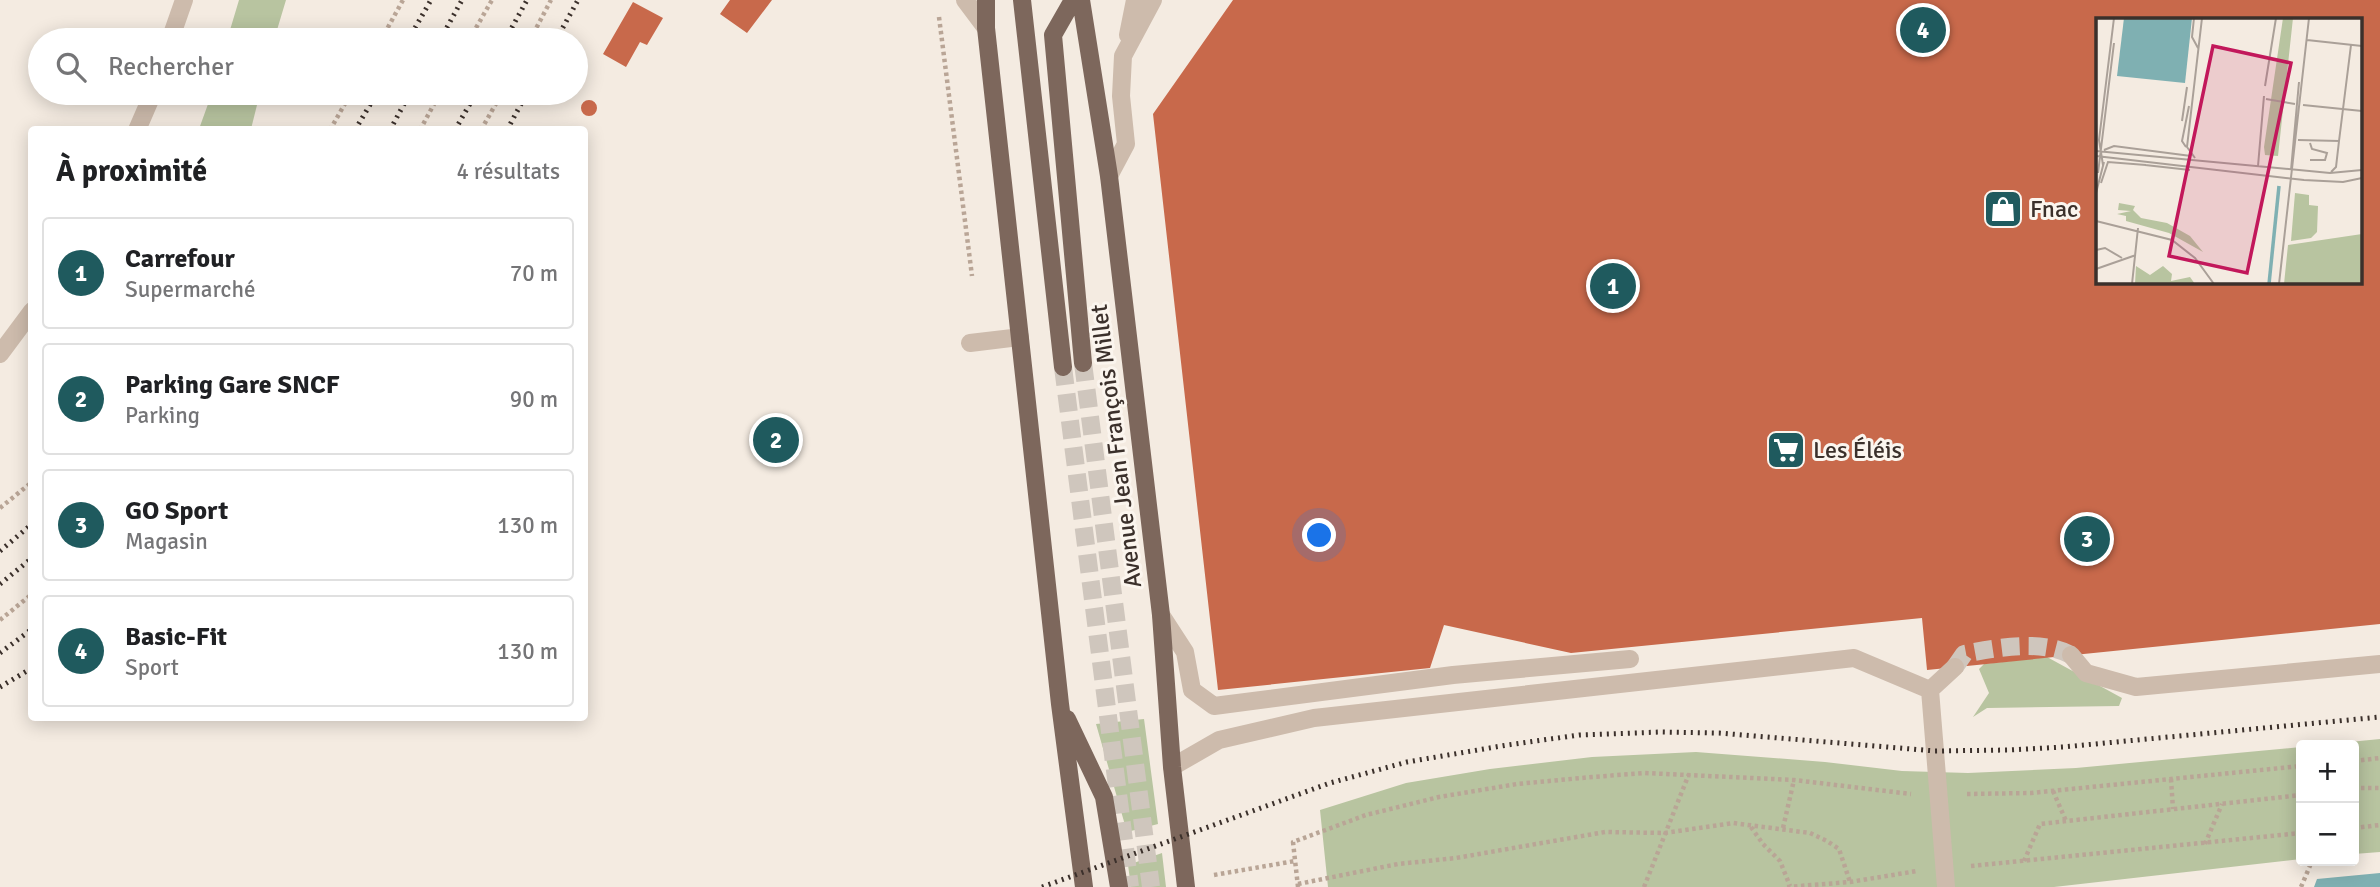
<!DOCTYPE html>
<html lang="fr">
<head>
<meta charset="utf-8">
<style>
	body { margin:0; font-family:Signika,sans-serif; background:#f2f2f2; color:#202124 }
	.controls { position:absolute; right:21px; bottom:21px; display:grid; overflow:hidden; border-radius:7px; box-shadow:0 4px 18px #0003 }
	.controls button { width:63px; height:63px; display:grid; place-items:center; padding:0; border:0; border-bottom:2px solid #e0e0e0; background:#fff; color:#202124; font:35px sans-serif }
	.you { position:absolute; left:1320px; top:536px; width:24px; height:24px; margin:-18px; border:5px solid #fff; border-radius:50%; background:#1a73e8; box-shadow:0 0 0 10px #1a73e833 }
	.badge { display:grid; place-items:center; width:46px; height:46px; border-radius:50%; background:#1f5a5e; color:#fff; font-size:23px; font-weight:700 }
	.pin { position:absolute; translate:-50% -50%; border:4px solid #fff; box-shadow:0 2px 7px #0006 }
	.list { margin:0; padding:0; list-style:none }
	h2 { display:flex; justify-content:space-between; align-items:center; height:91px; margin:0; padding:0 28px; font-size:30px }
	h2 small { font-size:23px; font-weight:400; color:#757577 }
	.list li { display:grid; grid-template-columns:46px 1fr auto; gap:21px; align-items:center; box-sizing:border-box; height:112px; margin:0 14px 14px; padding:0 14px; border:2px solid #e0e0e0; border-radius:7px }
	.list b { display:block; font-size:26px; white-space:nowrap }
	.list p { margin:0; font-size:23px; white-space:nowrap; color:#757577 }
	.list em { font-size:23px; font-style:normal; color:#757577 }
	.icon { flex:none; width:38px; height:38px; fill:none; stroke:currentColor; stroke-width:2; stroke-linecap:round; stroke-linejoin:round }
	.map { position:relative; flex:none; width:2380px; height:887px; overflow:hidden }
	.search { position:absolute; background:#fff; box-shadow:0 4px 18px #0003; left:28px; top:28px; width:560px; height:77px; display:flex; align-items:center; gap:18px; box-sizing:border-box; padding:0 24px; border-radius:38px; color:#757577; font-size:26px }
	.panel { position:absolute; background:#fff; box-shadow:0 4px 18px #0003; left:28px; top:126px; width:560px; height:595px; border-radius:7px }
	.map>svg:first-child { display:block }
	.green { fill:#b8c4a0 }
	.water { fill:#7fb0b2 }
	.building { fill:#c8694b; fill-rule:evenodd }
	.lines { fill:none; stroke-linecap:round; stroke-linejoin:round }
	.minor-tunnel { stroke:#cfc6bd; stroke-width:18; stroke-dasharray:18 9; stroke-linecap:butt }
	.major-tunnel { stroke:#cfc6bd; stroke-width:18; stroke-dasharray:18 9; stroke-linecap:butt }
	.path { stroke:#b9a596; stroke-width:4.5; stroke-dasharray:3.5 3.5; stroke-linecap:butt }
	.minor { stroke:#cdbbac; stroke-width:18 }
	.major { stroke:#7d675c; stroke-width:18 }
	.rail { stroke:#3b302b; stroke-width:5; stroke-dasharray:2 5; stroke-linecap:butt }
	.labels { text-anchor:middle; stroke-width:6; stroke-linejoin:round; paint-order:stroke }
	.poi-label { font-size:24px; fill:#3b302b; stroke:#fbf5ee; text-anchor:start }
	.street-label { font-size:24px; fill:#3b302b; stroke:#fbf5ee }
	.inset-river { fill:none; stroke:#7fb0b2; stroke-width:3.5 }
	.inset-road { fill:none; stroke:#aaa098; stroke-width:2 }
	.view { fill:#c2185b; fill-opacity:0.15; stroke:#c2185b; stroke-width:3.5 }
	.inset-edge { fill:none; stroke:#3b302b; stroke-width:3.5 }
</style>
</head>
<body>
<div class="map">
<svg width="2380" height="887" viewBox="0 0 2380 887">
	<rect width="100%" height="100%" fill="#f4ebe1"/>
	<path class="green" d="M239,0H286L274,40H227Z
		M212,93H260L251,129H199Z
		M2047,657L2122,698L2119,706L1987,708L1973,717L1989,693L1979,669L1984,664Z
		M1144,719L1158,824L1127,832L1096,724Z
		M2380,739V852L2354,854V745H2319Z
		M2301,747V859L2054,887H1328L1320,810L1406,783L1490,769L1592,757L1696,752L1825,762L1902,771L1968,773L2076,768Z
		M1162,853L1166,887H1131L1128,865Z"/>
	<path class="water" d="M2380,873V887H2314L2317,879Z"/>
	<path class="building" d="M730,0H772L747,33L720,14Z
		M1233,0H2380V624L1927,670L1922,618L1571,653L1444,625L1430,668L1218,690L1153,114ZM2098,19H2361V282H2098Z
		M633,2L663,18L647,45L640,42L626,67L603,54Z
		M581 108a8 8 0 1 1 16 0a8 8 0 1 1-16 0Z"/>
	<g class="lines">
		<path class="minor-tunnel" d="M1955,667L1964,654C1996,648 2041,639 2071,655"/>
		<path class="major-tunnel" d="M1083,363L1151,887
			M1063,367L1130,887"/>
		<path class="path" d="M939,17L972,276
			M381,40L403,0
			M469,40L492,0
			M530,40L551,0
			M330,130L351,93
			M420,130L440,93
			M481,130L502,93
			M0,508L32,482
			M0,620L32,594
			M2354,761L2380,758
			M2171,779L2173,809
			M2354,788H2380
			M2053,791L2066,821
			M1967,794L2031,793L2301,766
			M1751,827L1763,844L1780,861L1790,886
			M1783,828L1794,780
			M2354,828L2380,825
			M2205,844L2222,804
			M2024,861L2040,824L2301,795
			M1971,866L2301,833
			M1214,875L1295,861
			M1298,884L1398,864L1456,858L1605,832L1665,833L1733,823L1810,833L1827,841L1839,849L1850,882
			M1298,887L1293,842L1366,815L1439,797L1517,784L1592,777L1645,773L1794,780L1911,794
			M1644,887L1689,774
			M1787,887L1850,882L1917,871
			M2301,887L2312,861"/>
		<path class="minor" d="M965,0L986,28
			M1128,35L1135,0
			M170,40L184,0
			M137,130L153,93
			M1109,176L1126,144L1121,96L1123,56L1153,0
			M970,343L1020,337
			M0,354L32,311
			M1161,615L1185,652L1192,690L1214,706L1453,675L1630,659
			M2071,655L2086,673L2136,687L2380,664
			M1930,690L1946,887
			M1172,767L1219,740L1314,718L1854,658L1930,690L1955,667"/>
		<path class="major" d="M986,0V28L1060,704L1084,887
			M1022,0L1063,367
			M1073,0L1053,35L1083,363
			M1081,0L1109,176L1161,615L1172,767L1186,887
			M1067,719L1104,797L1119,887"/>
		<path class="rail" d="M408,40L431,0
			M440,40L462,0
			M505,40L527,0
			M556,40L578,0
			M355,130L377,93
			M390,130L410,93
			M455,130L476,93
			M507,130L527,93
			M0,551L32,524
			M0,584L32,558
			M0,653L32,629
			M0,687L32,668
			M1042,887L1330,783L1407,762L1507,745L1579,735L1661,732L1719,733L1935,751L2009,750L2063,747L2380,717"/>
	</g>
	<defs>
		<symbol id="shop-square" viewBox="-11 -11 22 22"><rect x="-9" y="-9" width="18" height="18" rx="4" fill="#1f5a5e" stroke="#fbf5ee"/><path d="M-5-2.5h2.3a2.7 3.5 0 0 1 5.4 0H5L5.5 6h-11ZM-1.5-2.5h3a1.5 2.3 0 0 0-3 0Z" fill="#fff"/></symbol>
		<symbol id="supermarket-square" viewBox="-11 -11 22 22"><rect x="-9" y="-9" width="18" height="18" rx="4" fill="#1f5a5e" stroke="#fbf5ee"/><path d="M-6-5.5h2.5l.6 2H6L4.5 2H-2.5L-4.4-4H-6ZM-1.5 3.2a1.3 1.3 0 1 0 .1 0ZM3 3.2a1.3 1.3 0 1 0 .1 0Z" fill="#fff"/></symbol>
	</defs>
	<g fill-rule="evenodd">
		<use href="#shop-square" x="1981" y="187" width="44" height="44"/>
		<use href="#supermarket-square" x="1764" y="428" width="44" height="44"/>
	</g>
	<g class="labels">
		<g class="poi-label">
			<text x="2030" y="217">Fnac</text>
			<text x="1813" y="458">Les Éléis</text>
		</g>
		<g class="street-label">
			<text transform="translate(1116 446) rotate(-97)" y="8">Avenue Jean François Millet</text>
		</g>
	</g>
	<g transform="translate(2096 18)">
		<rect width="266" height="266" fill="#f4ebe1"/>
		<path d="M187,0H197L182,138L169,137L168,129ZM199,175L213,177V187L222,188L221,214L215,220L195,223ZM23,185L39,188L37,192L45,200L71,205L94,218L107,234L73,215L30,203V198L21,196L35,193L22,192ZM266,216V266H188L192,227ZM40,248L54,257L67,248L76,256L75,263L94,259L99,266H39Z" fill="#b8c4a0"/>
		<path d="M28,0H96L89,65L21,58Z" fill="#7fb0b2"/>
		<path class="inset-river" d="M173,266L183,168"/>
		<path class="inset-road" d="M98,0L96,19L102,30M211,22L266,28M169,68L180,0M170,81L199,86M207,87L266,93M86,103L91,69M202,122L243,123L255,27M214,125L216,131L231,135L229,142H214M90,129L86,123L93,88M8,132L18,128L95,138M0,133L234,155L266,152M0,138L208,162L247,164L266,160M99,140L91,129L106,0M7,147L3,122L18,0M49,147L94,152M162,148L168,78M195,152L203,64M235,154L240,149L243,123M2,155L18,25M5,165L12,144L50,147M0,175L8,144M0,203L76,222L99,240L118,266M0,232L9,230L26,240M0,251L40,237M36,266L42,210M183,266L213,0"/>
		<path class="view" d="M117,28L195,45L151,255L73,238Z"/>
		<rect width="266" height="266" class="inset-edge"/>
	</g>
</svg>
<div class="controls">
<button>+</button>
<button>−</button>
</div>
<div class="you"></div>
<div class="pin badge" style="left:1613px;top:286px">1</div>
<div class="pin badge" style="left:776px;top:440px">2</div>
<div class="pin badge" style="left:2087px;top:539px">3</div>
<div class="pin badge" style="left:1923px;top:30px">4</div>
<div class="search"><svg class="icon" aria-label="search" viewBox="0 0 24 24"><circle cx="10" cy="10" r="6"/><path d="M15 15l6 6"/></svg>Rechercher</div>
<section class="panel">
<h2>À proximité<small>4 résultats</small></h2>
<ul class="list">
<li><span class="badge">1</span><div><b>Carrefour</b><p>Supermarché</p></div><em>70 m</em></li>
<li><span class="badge">2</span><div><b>Parking Gare SNCF</b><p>Parking</p></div><em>90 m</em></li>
<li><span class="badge">3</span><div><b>GO Sport</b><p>Magasin</p></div><em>130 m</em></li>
<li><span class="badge">4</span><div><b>Basic-Fit</b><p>Sport</p></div><em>130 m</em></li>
</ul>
</section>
</div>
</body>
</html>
